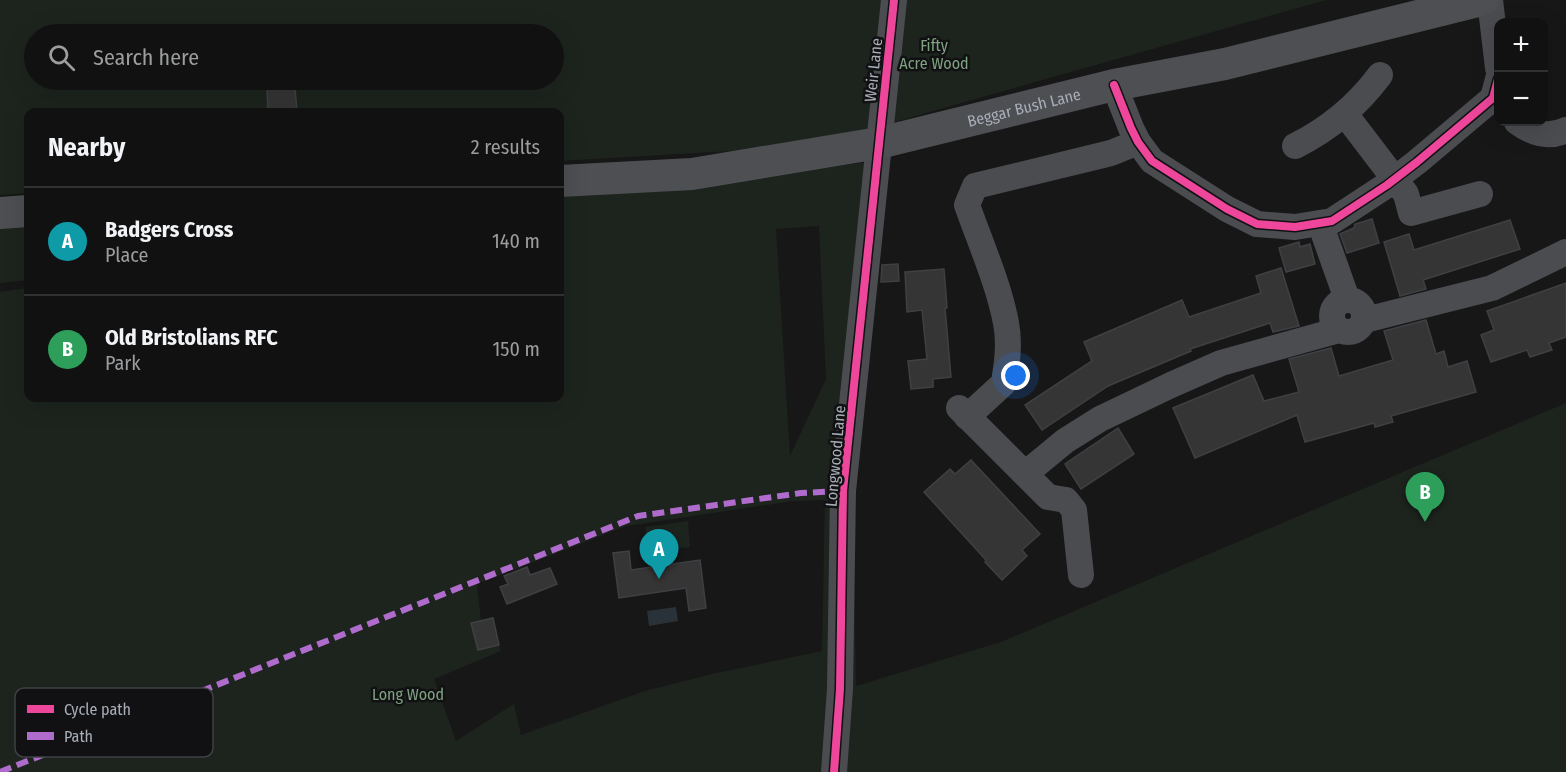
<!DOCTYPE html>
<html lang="en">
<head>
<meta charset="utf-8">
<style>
	body { margin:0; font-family:"Fira Sans Condensed",sans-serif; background:#1e1f1f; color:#f1f3f6 }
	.controls { position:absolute; right:18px; top:18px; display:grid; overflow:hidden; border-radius:12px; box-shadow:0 6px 24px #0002 }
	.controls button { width:54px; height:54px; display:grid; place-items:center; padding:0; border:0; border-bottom:2px solid #303131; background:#111; color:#f1f3f6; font:30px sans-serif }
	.you { position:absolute; left:1016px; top:376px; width:21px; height:21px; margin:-15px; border:4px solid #fff; border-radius:50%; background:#1a73e8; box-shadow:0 0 0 9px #1a73e833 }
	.badge { display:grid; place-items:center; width:39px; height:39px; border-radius:50%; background:#ea580c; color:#fff; font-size:20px; font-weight:700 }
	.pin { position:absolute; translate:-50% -50px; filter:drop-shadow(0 2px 3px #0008) }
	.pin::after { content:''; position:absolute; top:32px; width:21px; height:18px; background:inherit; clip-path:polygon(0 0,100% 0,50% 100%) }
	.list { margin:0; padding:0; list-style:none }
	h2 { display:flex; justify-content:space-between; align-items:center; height:78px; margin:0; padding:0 24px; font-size:26px }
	h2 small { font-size:20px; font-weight:400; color:#9c9d9f }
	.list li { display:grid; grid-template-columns:39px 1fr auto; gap:18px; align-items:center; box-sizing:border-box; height:108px; padding:0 24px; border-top:2px solid #303131 }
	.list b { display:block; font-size:22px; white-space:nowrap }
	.list p { margin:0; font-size:20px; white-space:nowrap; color:#9c9d9f }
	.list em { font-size:20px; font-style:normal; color:#9c9d9f }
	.icon { flex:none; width:33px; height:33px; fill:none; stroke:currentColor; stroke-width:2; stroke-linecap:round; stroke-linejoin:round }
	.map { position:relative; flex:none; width:1566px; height:772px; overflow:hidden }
	.search { position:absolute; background:#111; box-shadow:0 6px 24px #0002; left:24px; top:24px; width:540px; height:66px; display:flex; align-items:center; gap:15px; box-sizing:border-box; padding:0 21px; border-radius:33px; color:#9c9d9f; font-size:22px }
	.panel { position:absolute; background:#111; box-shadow:0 6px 24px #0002; left:24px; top:108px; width:540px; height:294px; border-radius:12px }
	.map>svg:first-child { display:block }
	.green { fill:#1d241e; fill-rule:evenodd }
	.water { fill:#2a3239 }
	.building { fill:#353536; stroke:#3f4043; stroke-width:1.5 }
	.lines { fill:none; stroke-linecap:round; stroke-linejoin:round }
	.minor { stroke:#4b4c50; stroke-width:26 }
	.major { stroke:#4d4f52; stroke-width:32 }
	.quiet { stroke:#b06ccc; stroke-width:6; stroke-dasharray:12 6; stroke-linecap:butt }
	.cycleway-casing { stroke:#111113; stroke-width:11 }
	.cycleway { stroke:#ed469a; stroke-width:8 }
	.labels { text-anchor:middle; stroke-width:5; stroke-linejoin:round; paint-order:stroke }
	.park-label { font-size:16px; fill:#7fa381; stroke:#111113 }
	.street-label { font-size:16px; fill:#a8adb8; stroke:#111113 }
	.key { fill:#111113; stroke:#3e4045; stroke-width:1.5 }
	.key-label { font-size:16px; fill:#a8adb8 }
</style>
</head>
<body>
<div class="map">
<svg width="1566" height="772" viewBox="0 0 1566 772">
	<rect width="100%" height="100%" fill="#171717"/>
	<path class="green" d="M0,0H1326L873,128L797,147L560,161V112H28V193L0,195ZM34,34H554V80H34Z
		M883,160L852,461L856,686L1001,642L1566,403V772H0V292L28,288V398H560V196L707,184ZM819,226L826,379L790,456L776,229ZM825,500L822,651L712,674L645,691L521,735L514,704L456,741L434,679L501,651L499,645L478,650L471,623L481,621L477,584L626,526L793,501Z
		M28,222V280L0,283V223Z
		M688,521L690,547L654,551L647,545L645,527Z"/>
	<path class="water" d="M676,607L678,621L649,626L647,611Z"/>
	<path class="building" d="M295,88L297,112H268L267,89Z
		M1372,219L1379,243L1347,253L1340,234L1354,228L1355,224Z
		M1510,220L1520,249L1423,280L1426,289L1400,296L1384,242L1409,234L1414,250Z
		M1299,242L1300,247L1310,244L1315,264L1286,272L1279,248Z
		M898,264L899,281L881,282L882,265Z
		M1281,268L1299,326L1273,332L1270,323L1190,349L1191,351L1108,386L1042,430L1025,405L1092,361L1084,342L1182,300L1189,317L1261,293L1256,276Z
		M944,269L947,308H945L951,377L933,379V387L911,389L908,361L927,359L922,310L907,312L905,272Z
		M1566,283V337L1549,343L1552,350L1530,357L1527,350L1491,362L1481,335L1494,330L1487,311Z
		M1426,320L1436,354L1444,351L1448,367L1467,361L1476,392L1391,416L1393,422L1375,427L1374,423L1305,442L1297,415L1195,458L1173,408L1253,375L1264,401L1299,392L1289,359L1331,348L1339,376L1393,360L1384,331Z
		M1118,428L1134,454L1081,489L1065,464Z
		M971,460L1040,534L1022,550L1027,556L1002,580L985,562L986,560L924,492L950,469L955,474Z
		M629,551L631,570L700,560L706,608L689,611L686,588L619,598L613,553Z
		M527,567L530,575L550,568L557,584L507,604L500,587L508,584L504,576Z
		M493,618L499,645L478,650L471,623Z"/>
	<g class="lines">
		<path class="minor" d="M1490,0L1498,68
			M1114,85L1131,128L1138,142L1152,161L1227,209L1257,224L1295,227L1332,221L1387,185L1417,162L1493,98L1498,79
			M1345,114L1406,194L1411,213L1480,194
			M1517,122C1532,133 1548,139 1566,130
			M1295,146C1329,129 1357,106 1380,75
			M1320,223L1347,299
			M1332 316a16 16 0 1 1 32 0a16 16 0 1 1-32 0Z
			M1365,320L1492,288L1566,252
			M959,408L1048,497L1066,500L1074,510L1081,575
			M967,417L1004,383C1007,363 1010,343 1006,323C999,285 980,242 967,205L975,186L1111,153L1138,142
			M1025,474L1065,441L1100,419L1171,385L1221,363L1339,330
			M834,772L840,689L843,491L894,0"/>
		<g class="major">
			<path id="s1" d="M560,181L692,174L879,143L1114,85L1225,64L1482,0"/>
			<path d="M0,213L28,211"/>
		</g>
		<path class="quiet" d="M0,772L638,516L801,493L843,491"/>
		<defs>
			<path id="cycleway" d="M1114,85L1131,128L1138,142L1152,161L1227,209L1257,224L1295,227L1332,221L1387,185L1417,162L1493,98L1498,79
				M834,772L840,689L843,491L894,0"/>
		</defs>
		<use href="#cycleway" class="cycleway-casing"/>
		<use href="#cycleway" class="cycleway"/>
	</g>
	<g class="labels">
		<g class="park-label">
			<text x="934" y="51">Fifty<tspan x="934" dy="18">Acre Wood</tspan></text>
			<text x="408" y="700">Long Wood</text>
		</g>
		<g class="street-label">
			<text transform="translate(873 70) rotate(-84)" y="6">Weir Lane</text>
			<text dy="6" stroke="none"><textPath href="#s1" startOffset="471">Beggar Bush Lane</textPath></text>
			<text transform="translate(835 456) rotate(-85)" y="6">Longwood Lane</text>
		</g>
	</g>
	<rect x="15" y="688" width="198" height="69" rx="9" class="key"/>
	<rect x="27" y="705" width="27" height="8" fill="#ed469a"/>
	<rect x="27" y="732" width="27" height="8" fill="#b06ccc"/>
	<g class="key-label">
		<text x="64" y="715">Cycle path</text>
		<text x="64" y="742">Path</text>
	</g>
</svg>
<div class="controls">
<button>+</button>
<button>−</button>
</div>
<div class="you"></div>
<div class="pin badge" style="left:659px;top:579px;background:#0f9aa8">A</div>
<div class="pin badge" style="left:1425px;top:522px;background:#2e9e5b">B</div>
<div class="search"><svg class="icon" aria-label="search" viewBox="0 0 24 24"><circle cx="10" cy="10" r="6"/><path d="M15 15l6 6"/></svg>Search here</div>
<section class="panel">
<h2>Nearby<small>2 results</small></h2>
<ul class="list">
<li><span class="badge" style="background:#0f9aa8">A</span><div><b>Badgers Cross</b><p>Place</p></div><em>140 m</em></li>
<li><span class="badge" style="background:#2e9e5b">B</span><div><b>Old Bristolians RFC</b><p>Park</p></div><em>150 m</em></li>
</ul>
</section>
</div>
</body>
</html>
